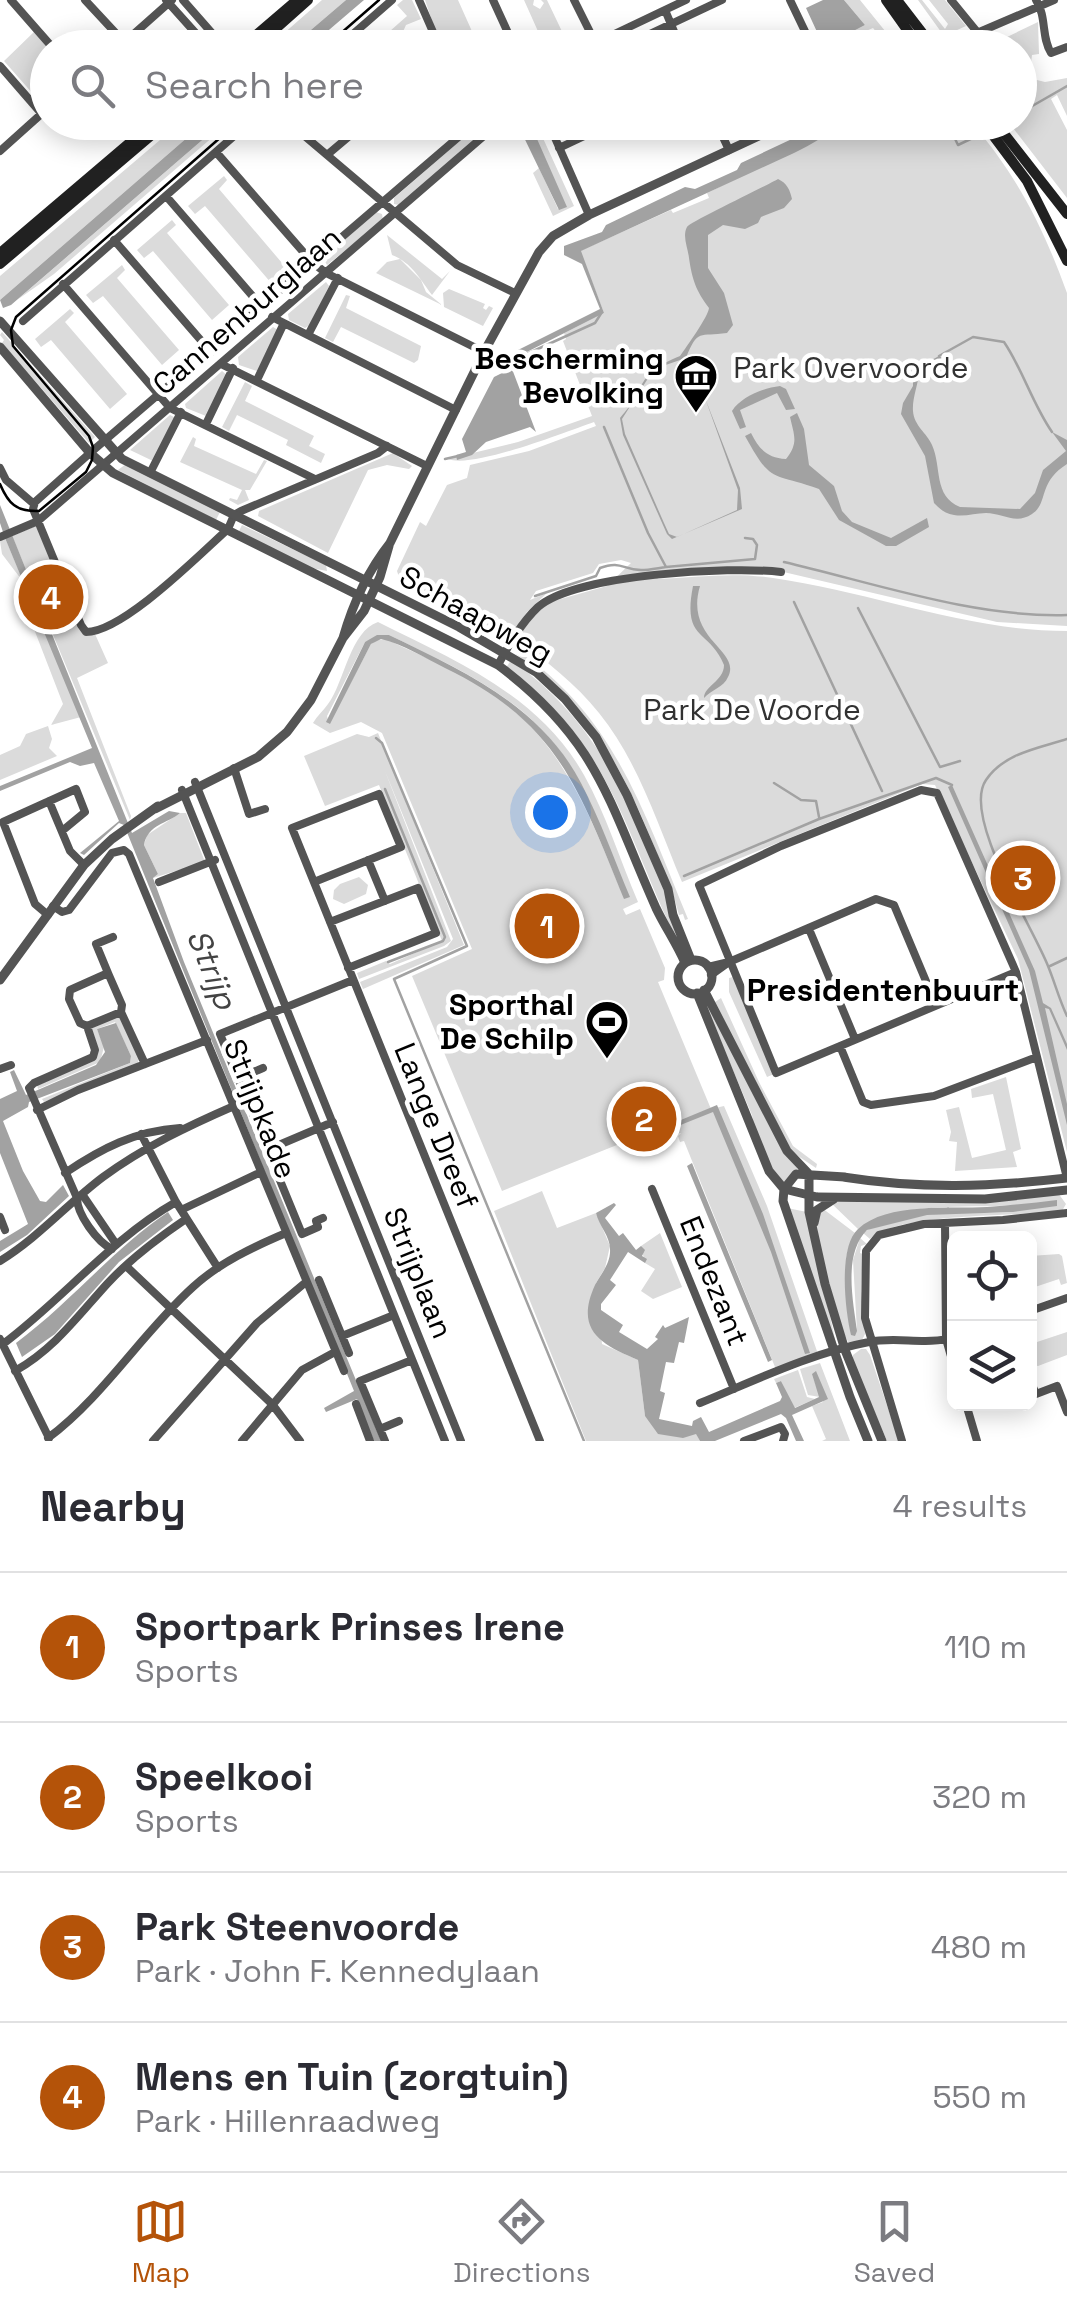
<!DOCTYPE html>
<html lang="en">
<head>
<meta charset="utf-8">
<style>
	body { margin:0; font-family:"Space Grotesk",sans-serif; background:#f7f7f7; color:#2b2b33 }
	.controls { position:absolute; right:30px; bottom:30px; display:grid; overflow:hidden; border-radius:15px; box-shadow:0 5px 25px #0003 }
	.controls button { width:90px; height:90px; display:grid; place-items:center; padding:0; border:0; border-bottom:2px solid #e1e1e2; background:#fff; color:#2b2b33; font:50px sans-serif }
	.you { position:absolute; left:550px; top:812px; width:35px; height:35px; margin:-25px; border:8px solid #fff; border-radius:50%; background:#1a73e8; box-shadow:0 0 0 15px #1a73e833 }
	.badge { display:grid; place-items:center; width:65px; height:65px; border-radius:50%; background:#b45309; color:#fff; font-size:32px; font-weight:700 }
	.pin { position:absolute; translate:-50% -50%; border:5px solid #fff; box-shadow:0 2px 10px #0006 }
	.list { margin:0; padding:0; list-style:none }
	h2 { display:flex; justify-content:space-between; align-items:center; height:130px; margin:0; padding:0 40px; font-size:42px }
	h2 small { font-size:32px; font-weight:400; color:#7c7c81 }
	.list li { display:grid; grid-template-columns:65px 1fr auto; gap:30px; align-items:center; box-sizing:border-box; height:150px; padding:0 40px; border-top:2px solid #e1e1e2 }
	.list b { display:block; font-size:38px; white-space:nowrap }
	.list p { margin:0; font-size:32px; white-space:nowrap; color:#7c7c81 }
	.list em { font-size:32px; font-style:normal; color:#7c7c81 }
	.icon { flex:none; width:55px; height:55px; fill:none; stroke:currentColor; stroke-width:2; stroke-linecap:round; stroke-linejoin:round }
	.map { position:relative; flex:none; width:1067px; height:1441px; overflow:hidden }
	.search { position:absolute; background:#fff; box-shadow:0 5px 25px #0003; left:30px; right:30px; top:30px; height:110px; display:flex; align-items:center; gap:25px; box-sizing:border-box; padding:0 35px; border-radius:55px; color:#7c7c81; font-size:38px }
	.sheet { height:730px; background:#fff }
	nav { display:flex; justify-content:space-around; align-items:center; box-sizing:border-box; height:140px; border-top:2px solid #e1e1e2; background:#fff; font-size:28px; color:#7c7c81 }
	nav a { display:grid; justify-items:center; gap:5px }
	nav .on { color:#b45309 }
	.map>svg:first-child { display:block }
	.green { fill:#dbdbdb; fill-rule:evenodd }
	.water { fill:#a2a2a2 }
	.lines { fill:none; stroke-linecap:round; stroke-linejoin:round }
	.stream { stroke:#a2a2a2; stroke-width:2.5 }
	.minor { stroke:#545454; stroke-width:8 }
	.tertiary { stroke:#545454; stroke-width:9 }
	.secondary { stroke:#212121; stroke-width:10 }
	.tram { stroke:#000; stroke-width:2.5 }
	.labels { text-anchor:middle; stroke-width:9; stroke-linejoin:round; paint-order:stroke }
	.street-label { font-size:30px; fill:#000; stroke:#fff }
	.poi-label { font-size:30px; font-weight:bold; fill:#000; stroke:#fff; text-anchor:end }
	.park-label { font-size:30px; fill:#323232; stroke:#fff }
	.water-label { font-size:32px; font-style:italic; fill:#434343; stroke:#fff }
	.neighbourhood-label { font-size:32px; font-weight:bold; fill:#000; stroke:#fff }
</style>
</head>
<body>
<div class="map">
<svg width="1067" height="1441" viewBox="0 0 1067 1441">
	<rect width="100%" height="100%" fill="#fff"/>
	<path class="green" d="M322,0H346L291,47L267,48Z
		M403,0H412L421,19L406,25L396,47H372L407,16L397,5Z
		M425,0H458L479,47H441Z
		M524,0H534L533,5L540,9L544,3L541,0H547L568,44L545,47Z
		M844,0H860L898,47H889L873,28L840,42L842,47H839L835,40L865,25Z
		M918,0H922L945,29L948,24L929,0H945L966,26L944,36Z
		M1038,22L1039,54L1032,55L1029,78L1045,82L1067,78V116L1057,95L1051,99L1067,130V198L1010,124L1020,122V48H984Z
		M35,31L50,47L48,48L47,98L41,103L4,61Z
		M180,123H204L0,300V276Z
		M222,123H229L54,274L17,300Z
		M529,123H536L574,206L553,216L533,173L539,168L558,209L566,207Z
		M851,123H972C1018,177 1043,227 1067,293V626L997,622L775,570L654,571L658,579C696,577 735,572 773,578C872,592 966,631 1067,631V1152L1018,959L935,785L922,784L682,882C658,825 638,761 599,713C576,684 546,661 517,639L536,613L550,602L607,586L631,563L621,560L599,564L593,573L536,591L530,600L547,593L527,612L507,641L400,580L397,571L420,522L426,526L447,485L467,478L470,465L529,451L596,426L594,422C565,432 473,469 448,459L518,442L592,416L563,341L566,339L564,333L604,313L580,251L671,210L673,213L709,198L707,193Z
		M469,133L475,140L399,205L394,204V198Z
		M224,176L227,180L219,189L288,270L272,284L205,206L195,214L188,206Z
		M376,212L382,214L383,220L327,265L323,258Z
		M172,220L176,225L167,233L229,305L212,320L153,251L144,258L137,250Z
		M387,235L442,279L450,271L432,295C420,279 412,263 392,255Z
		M400,259L421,280L426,292L442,305L376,273L387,262Z
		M122,265L125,270L117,278L179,350L162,365L103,296L93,303L86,295Z
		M326,282L329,286L310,325L305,328L289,320L288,314Z
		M449,289L485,304L483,308L486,310L489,306L493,308L483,326L444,307L443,293Z
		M346,295L350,296L346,308L421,346L418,360L414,363L341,327L333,342L325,338Z
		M70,309L74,313L65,322L127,394L110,409L51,340L41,347L35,339Z
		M273,327L278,330L257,371L239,365L238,357Z
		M2,332L95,437L89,443L2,343L4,340L0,335Z
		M222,371L227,375L206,416L186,408L185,404Z
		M245,382L252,386L245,401L314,436L309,446L325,454L321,463L286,445L288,440L237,415L229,431L222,427Z
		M170,415L176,418L153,461L130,450Z
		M193,437L196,439L194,446L256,474L264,460L267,461L250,490H245L249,500L238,505L229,500L230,498L237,500L242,490L180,462Z
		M393,453L412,466L409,469L387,465L368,470L328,553L258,516L259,511Z
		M126,464L220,512L216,520L118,470Z
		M242,525L326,565L327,571L311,568L239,531Z
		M36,526L81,628L95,634L108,663L77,678L131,816L130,820L12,536Z
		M5,538L81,717L51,725L63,704L34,629V610L21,579L2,554L0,541Z
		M378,622C456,661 539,695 584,775C606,814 620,860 638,902L623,909L626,915L640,909L665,968L664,980L658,982L711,1109L724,1106L767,1206L819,1357L777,1372L684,1141L680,1142L678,1136L681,1133L677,1134L672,1123L502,1191L412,976L472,949L382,733L361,722L330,733L313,723C317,716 323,711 328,704C344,683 350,631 378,622ZM389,635C459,669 531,700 573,770C593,802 609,861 624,898C589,815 564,740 484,688C454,669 419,655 386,639L377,640L371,644L329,724L327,716L365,642Z
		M518,651C616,717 645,816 688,919L685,920L683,914L679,915C672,887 660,861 649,834C617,757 585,704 516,654Z
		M511,660C610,729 647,837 683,947L681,948C625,838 614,744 506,668Z
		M48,726L52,739L49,748L57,756L0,780V755L20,746L26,734Z
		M378,733L464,945L363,989L360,982L447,947L453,939L385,771L451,941L444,946L359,979L357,973L386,961L390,964L442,941L379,785L325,806L304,756L357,734L369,737Z
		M180,813H186L205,862L153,878L158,874L144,845L147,835Z
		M359,877L368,885L366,894L344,904L333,899L334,890L340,884Z
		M733,977L774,1074L767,1077L729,992V978Z
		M721,998L759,1082L793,1146L817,1164L816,1168L792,1152L712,1004Z
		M708,1006L784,1154L798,1168L785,1184C766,1171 756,1137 752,1115L706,1007Z
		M118,1014L139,1059L137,1065L44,1102L42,1099L130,1063L131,1056L115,1022L97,1029L104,1047L100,1062L38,1089L37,1085L95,1059L98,1053L90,1028Z
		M1006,1077L1021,1149L1013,1152L1017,1167L955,1171L957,1142L949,1141L951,1132L946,1110L959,1107L972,1158L1006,1150L993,1094L972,1098L971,1089Z
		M542,1191L557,1228L596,1213L610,1246L605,1268L596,1283L602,1344L638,1360L645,1416L696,1433L700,1441H586L494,1211Z
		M1058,1193L1066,1204L1062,1211C1018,1217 899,1212 870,1239L863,1233C897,1207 971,1215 1013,1212L1015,1205C965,1209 903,1200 858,1229L830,1202Z
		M787,1208L807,1212L837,1348Z
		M822,1208L855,1233C837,1263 849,1300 857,1331L853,1260L860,1238L867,1244L861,1246L860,1253L863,1254L861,1291L865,1334L862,1340L850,1344C838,1331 817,1243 817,1223C817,1217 820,1213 822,1208Z
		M660,1233L682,1287L653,1299L641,1291L655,1269L645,1263L641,1246Z
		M1059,1254L1062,1256L1067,1283L1061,1285L1059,1279L1035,1287L1030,1274V1256Z
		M1067,1332V1355L1038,1366L1032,1365L1030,1341L1031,1344Z
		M861,1349H866L870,1355L899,1441H887L853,1361V1355Z
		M820,1363L850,1441H822L826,1439L812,1406L823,1402L812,1374L820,1397L808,1395L800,1369Z
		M798,1370L807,1397L815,1399L794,1408L781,1381L776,1383L774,1379Z"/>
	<path class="water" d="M346,0H364L309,47H291Z
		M823,0H844L865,25L836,40L839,47H824L806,8Z
		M204,123H222L11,305L3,308L0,300Z
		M517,123H530L567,207L559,210Z
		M826,123L847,124C828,133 813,144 794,153L581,251L604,313L509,361L536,432L530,427L486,442L472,455L457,460L456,455L466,452L462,439L494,377L506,371L504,357L600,309L582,264L564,255V246L602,232L606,225L685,187L695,189L737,170L741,163Z
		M778,179C787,183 790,190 792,199L784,208L761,217L758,223L745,229L723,225L708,235V268L724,293L733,325L727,333C699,337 698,328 686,358L699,392L683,359L654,369L622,419L625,434L664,523L669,534L677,537L737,510L738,490L705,398L740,488L742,509L672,539L667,534L623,435L620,418C649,386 633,375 680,356C687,346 708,317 709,308C696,291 692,279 689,258C688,248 682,236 687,227C690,222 766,186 778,179Z
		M939,356L942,358L919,373C918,385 912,399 913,411C914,426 927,433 932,445C942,467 933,496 960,507L1020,509L1035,493L1043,470L1066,451L1052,432L1067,440V464C1037,483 1049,503 1032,514C1016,525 1002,513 986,513C975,513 965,517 954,515C945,514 940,509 934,503L925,456L901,414L903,403L913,386V374L917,368Z
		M780,386L786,389L795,409L786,410L777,393L740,410L746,427L740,429L732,411C741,397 763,388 780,386Z
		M797,413L804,429L809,465L834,486L842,511L852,522L891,538L927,518L929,527L896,546H886L839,520L819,489C771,472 772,485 745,436L751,433C759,449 767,458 786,459C799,443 794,435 790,417Z
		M0,505L132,833L169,811L180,813C167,824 148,824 144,845L158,874L153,878L184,962L381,1441H374L357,1399L326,1412L324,1408L354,1391L124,825L119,823L84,855L80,853L119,821L94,763L80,766L70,762L0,791V786L92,748L5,538L0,523Z
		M693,586H700C684,640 742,650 728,677C724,687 711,690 704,698C704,686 724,681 724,665C709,628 682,642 693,586Z
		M377,635H389C464,671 541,706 581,783C600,819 614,859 630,897L624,899C579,790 559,723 445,668C425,658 403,644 381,639L371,644L330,724L326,722L365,642Z
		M952,785L1035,971L1043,1003L1051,1008L1067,1044V1050L1049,1009L1045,1008L1067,1104V1125L1029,970L948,787Z
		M116,1023L131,1056L130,1063L29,1102L28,1107L3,1121L23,1171L40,1201L46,1202L63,1185L69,1196L27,1235L0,1252V1241L28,1224L0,1153V1099L17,1091L10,1072L14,1070L26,1095L96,1065L105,1052L97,1029Z
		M717,1105L763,1214L810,1353L805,1354L771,1252L713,1112L678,1126L676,1122Z
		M692,1163L702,1188L772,1360L768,1362L687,1166Z
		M1057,1200V1206L1013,1212L927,1215L867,1230C843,1254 853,1300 857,1331L855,1336L851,1335C845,1310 838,1247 858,1229C887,1202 951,1209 987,1207C1011,1205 1034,1203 1057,1200Z
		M614,1203L616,1205L605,1218L619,1236L623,1233L636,1250L641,1246L645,1250L642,1256L647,1259L645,1263L628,1252L610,1280L616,1285L601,1304V1310L623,1325L619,1332L647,1349L658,1339L655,1337L663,1325L665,1328L689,1317L684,1343L679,1342L674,1363L666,1362L660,1391L665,1393L659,1419L692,1426L693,1421L701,1417L709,1432L780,1401L782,1397L776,1383L781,1381L795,1408L819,1397L812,1374L816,1371L828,1399L792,1415L804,1441H796L786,1418L781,1414L715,1441H700L696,1434L683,1438L658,1434L645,1416L638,1360C602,1345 574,1331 595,1285C601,1274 611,1263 610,1249C610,1236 599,1226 596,1213Z
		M168,1212L173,1220L119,1262L55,1334L22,1357L16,1343C70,1303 112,1250 168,1212Z"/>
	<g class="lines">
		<path class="stream" d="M1020,113L1067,86
			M947,122L958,145L981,134
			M939,356L973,337L1004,342C1023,370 1032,403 1052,432
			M510,366L509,362L595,323L602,312
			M604,427L648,533L666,567L755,559L757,545L753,539L745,538
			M445,459L458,456
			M784,562C874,583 975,618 1067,615
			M535,596L596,576L600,568C621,560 623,570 641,570C649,570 658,568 666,567
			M794,602L882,791
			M858,608L940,767L960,761
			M376,738L382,743L467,946L394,979L584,1441
			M1067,739C1039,748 1004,753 986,780C961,816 1034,929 1048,966C1055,983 1059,999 1067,1016
			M774,783L801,800L816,801L819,817
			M385,789L445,937L443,941L388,962
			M1004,875L1048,856
			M684,876L819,819L936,778L952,785
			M1050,966L1067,958"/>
		<path class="minor" d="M11,0L53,48
			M85,0L124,42
			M166,0L209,48
			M183,0L225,48
			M419,0L440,48
			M493,0L515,48
			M574,0L595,42
			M790,0L813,48
			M951,0L978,33
			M1036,0C1047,17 1041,37 1051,53L1067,47
			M665,10L681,48
			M118,48L172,0
			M337,48L392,0
			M585,48L686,0
			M620,48L722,0
			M775,48L806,33
			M942,48L1054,0
			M960,48L975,36
			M0,66L41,113
			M288,122L457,265L515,293
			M548,122L589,215
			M716,122L729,150
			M559,148L614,122
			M0,151L48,108
			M216,152L312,262L326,273L484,352
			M327,155L366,122
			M166,196L262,307
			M114,240L211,352
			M63,284L170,408L315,479
			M272,317L456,410
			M23,321L250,122
			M308,335L338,278
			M221,364L427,466
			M257,380L284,323
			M206,424L233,368
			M387,446L378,453L241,511L234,515L228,529C199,555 123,632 86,632L81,625L33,509L35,502L90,453L476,122
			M0,468L6,480L34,504
			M150,473L181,412
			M0,537L38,521L500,122
			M498,665C509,645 521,623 538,607C575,574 731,566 781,572
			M234,768L249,814L265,809
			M195,782L461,1441
			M182,790L445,1441
			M49,801L70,851L84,865
			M368,860L385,901
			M159,882L215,860
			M314,882L401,847L379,794L292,828C302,853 312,877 322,902L540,1441
			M53,906L62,912L69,910L112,853L124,850L129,854L344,1371
			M48,915L35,904L3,822L76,789L85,812L62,831
			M330,922L418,888L436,933L348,968
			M809,929L855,1039
			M708,967L729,962L876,899L894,905L936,1005
			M1016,972L776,1073L699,885L781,846L921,790L937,793L1016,972L1067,1178
			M108,973L96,944L113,937
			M711,975L729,962
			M87,1026L80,1023L69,999L70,990L108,973L122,1005L121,1012L145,1064
			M840,1046L863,1102L871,1105L934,1096L1037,1057
			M0,1069L11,1065
			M237,1079L263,1068
			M37,1110L78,1090L207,1040
			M141,1134L176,1202L218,1268
			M267,1150L333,1122
			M65,1173C102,1148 135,1131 180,1128
			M652,1189L734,1389
			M82,1194L116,1244
			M181,1210L261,1172
			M0,1217L5,1230
			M323,1218L316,1221L318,1227L302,1234L220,1034L353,980
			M945,1223L946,1339L954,1367
			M112,1249C97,1242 77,1214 77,1198L29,1088L34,1083L93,1057L95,1050L87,1026L121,1012
			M0,1261C39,1237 67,1204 103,1177C144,1147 188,1126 234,1106
			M126,1266L272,1404L300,1441
			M319,1280L349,1353
			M1030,1311L1067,1298
			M342,1336L394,1315
			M0,1339L49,1438
			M3,1344C63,1299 111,1239 176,1202
			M15,1371C54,1349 77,1317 107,1284C130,1259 158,1238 186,1219
			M1030,1380L1036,1394L1057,1386L1067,1412
			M700,1403C754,1381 811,1353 869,1342C897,1336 927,1346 954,1337
			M356,1404L370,1441
			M966,1404L977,1441
			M380,1429L399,1421
			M48,1438C104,1396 142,1333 193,1287C219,1263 253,1247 286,1233
			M153,1441L257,1323L306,1282
			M242,1441L302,1370L335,1352
			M385,1441L360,1381L412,1360
			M744,1441L781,1427L785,1434L783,1441
			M902,1441L865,1318L866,1251L879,1235L924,1224L1003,1220L1067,1213"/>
		<path class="tertiary" d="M0,321L122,459L459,627L536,672L565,699L596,737L627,795L668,889L673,915L691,960
			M0,347L90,453L113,473L498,665C598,740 608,800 656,908C665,927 677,944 685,963
			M343,638C353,603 367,572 390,543L484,352L539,252L553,236L589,215L789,122
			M155,809L258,757L287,732L311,700L343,638L364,611L380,577L389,546
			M678 977a17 17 0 1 1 34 0a17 17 0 1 1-34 0Z
			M0,980L84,865L112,839L158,806
			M704,990L787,1151L809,1174V1212L825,1284L845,1350L882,1441
			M697,993L769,1171L784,1189L817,1197L985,1199L1067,1190
			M843,1177C919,1189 991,1187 1067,1178
			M845,1177L796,1174L784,1189L783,1201L850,1397L868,1441
			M814,1223L817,1210L834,1199"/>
		<path class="secondary" d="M886,0L920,48
			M897,0L934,48
			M241,48L297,0
			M254,48L308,0
			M983,122L1027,181L1067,261
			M995,122L1067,214
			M0,253L154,122
			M0,264L167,122"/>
		<path class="tram" d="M324,48L379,0
			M0,484C8,503 16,512 39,511L86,472L92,460L93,447L89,436L13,346L11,330L16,317L238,122"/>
	</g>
	<defs>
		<symbol id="museum-pin" viewBox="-11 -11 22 30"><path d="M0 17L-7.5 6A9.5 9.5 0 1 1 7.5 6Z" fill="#000" stroke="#fff"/><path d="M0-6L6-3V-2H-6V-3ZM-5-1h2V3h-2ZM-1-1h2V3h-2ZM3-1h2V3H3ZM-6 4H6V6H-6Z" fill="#fff"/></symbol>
		<symbol id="stadium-pin" viewBox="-11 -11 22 30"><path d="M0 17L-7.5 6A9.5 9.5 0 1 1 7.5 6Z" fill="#000" stroke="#fff"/><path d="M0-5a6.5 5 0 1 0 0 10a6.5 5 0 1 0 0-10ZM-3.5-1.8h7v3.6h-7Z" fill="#fff"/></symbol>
	</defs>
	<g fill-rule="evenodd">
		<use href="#museum-pin" x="671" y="351" width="50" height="68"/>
		<use href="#stadium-pin" x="582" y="997" width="50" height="68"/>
	</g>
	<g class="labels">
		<g class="street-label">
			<text transform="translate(247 311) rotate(-41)" y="10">Cannenburglaan</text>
			<text transform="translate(476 615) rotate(29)" y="10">Schaapweg</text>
			<text transform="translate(260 1109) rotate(68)" y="10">Strijpkade</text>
			<text transform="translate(436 1126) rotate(68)" y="10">Lange Dreef</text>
			<text transform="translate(418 1273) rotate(68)" y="10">Strijplaan</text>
			<text transform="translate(714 1281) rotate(68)" y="10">Endezant</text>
		</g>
		<g class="poi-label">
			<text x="664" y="369">Bescherming<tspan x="664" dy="34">Bevolking</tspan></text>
			<text x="574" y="1015">Sporthal<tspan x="574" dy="34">De Schilp</tspan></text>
		</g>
		<g class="park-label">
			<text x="851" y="378">Park Overvoorde</text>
			<text x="752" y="720">Park De Voorde</text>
		</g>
		<g class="water-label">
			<text transform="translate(212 969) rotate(68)" y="11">Strijp</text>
		</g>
		<g class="neighbourhood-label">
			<text x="883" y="1001">Presidentenbuurt</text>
		</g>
	</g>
</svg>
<div class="controls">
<button><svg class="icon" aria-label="locate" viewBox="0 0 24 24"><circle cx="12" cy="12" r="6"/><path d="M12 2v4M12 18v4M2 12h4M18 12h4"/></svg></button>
<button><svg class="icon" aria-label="layers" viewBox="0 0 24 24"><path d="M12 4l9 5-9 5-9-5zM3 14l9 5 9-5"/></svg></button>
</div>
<div class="you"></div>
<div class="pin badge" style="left:547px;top:926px">1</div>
<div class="pin badge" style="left:644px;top:1119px">2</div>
<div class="pin badge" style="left:1023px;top:878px">3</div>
<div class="pin badge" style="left:51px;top:597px">4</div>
<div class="search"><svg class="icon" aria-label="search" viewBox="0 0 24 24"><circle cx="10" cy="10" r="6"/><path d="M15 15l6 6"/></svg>Search here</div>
</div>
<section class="sheet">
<h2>Nearby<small>4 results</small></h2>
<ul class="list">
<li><span class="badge">1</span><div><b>Sportpark Prinses Irene</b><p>Sports</p></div><em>110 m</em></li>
<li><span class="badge">2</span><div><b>Speelkooi</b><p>Sports</p></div><em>320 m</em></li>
<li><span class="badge">3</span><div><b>Park Steenvoorde</b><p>Park · John F. Kennedylaan</p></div><em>480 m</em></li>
<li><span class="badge">4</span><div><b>Mens en Tuin (zorgtuin)</b><p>Park · Hillenraadweg</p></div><em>550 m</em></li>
</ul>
</section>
<nav>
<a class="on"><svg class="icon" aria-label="map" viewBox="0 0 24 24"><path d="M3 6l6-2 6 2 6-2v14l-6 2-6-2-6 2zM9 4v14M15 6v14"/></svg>Map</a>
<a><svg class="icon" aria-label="directions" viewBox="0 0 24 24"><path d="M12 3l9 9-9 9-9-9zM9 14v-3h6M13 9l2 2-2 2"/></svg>Directions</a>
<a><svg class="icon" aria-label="saved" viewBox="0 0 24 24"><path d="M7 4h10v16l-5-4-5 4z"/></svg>Saved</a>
</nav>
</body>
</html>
